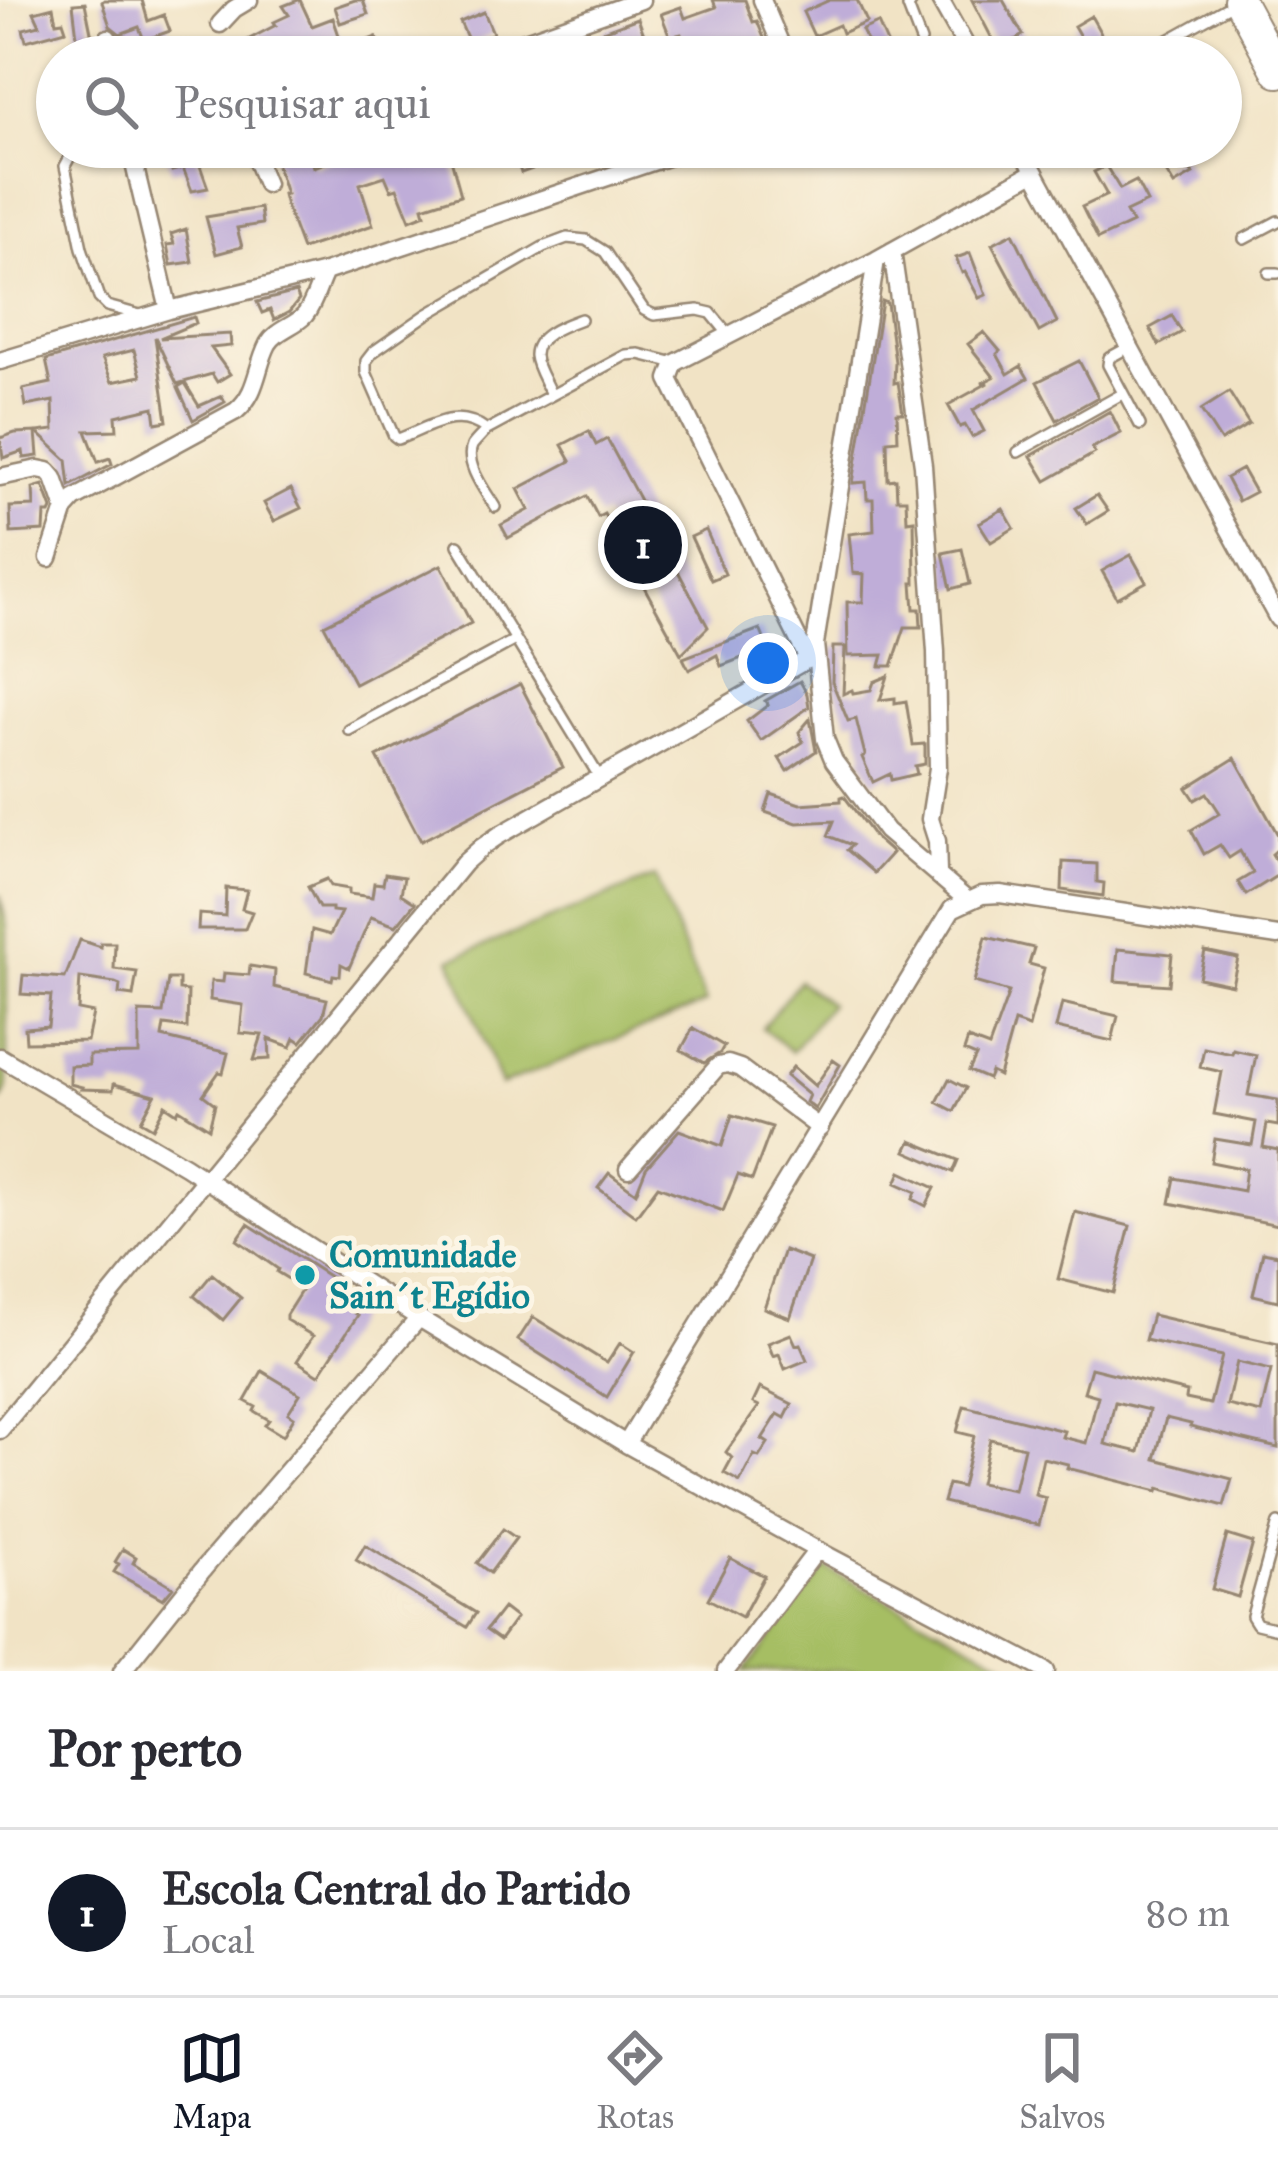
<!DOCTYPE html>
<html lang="pt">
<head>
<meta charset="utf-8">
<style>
	body { margin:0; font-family:"IM FELL Great Primer",serif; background:#f2f2f3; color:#2b2b33 }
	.you { position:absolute; left:768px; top:663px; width:42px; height:42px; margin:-30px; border:9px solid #fff; border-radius:50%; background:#1a73e8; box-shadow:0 0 0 18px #1a73e833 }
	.badge { display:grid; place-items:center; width:78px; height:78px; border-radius:50%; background:#111827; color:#fff; font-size:39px; font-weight:700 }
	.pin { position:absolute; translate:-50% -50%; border:6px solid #fff; box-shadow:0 3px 12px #0006 }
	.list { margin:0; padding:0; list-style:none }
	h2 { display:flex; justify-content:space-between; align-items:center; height:156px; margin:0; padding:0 48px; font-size:51px }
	h2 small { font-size:39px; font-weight:400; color:#7c7c81 }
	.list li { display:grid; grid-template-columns:78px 1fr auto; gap:36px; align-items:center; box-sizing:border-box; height:168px; padding:0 48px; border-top:3px solid #e1e1e2 }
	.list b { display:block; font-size:45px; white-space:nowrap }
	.list p { margin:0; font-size:39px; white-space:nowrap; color:#7c7c81 }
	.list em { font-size:39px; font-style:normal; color:#7c7c81 }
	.icon { flex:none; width:66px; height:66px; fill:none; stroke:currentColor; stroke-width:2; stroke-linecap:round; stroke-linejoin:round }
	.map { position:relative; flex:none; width:1278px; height:1671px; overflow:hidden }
	.search { position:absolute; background:#fff; box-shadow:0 3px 9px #0004; left:36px; right:36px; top:36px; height:132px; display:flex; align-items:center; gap:30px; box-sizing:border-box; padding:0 42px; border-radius:66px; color:#7c7c81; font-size:45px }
	.sheet { height:324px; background:#fff }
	nav { display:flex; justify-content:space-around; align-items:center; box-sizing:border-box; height:168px; border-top:3px solid #e1e1e2; background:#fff; font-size:33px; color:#7c7c81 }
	nav a { display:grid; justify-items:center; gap:6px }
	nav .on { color:#111827 }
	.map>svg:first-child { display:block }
	.green { fill:#a6be64; stroke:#707441; stroke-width:3 }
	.building { fill:#bfadd8; fill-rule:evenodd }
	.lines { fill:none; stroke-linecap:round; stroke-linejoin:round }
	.lane-casing { stroke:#968672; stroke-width:14 }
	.street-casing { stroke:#968672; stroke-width:21 }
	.highway-casing { stroke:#968672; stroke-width:34 }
	.lane { stroke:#fff; stroke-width:9 }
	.street { stroke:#fff; stroke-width:16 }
	.highway { stroke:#fff; stroke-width:30 }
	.culture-dot { fill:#0f9aa8; stroke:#fcf5e5; stroke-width:4.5 }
	.labels { text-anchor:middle; stroke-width:10; stroke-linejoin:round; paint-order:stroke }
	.culture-label { font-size:36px; font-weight:bold; fill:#0d838f; stroke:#fcf5e5; text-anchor:start }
</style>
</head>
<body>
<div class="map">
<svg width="1278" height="1671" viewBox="0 0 1278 1671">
	<rect width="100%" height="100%" fill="#fcf5e5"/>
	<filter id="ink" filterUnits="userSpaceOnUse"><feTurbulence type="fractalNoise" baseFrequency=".00833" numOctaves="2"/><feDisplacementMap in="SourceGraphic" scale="24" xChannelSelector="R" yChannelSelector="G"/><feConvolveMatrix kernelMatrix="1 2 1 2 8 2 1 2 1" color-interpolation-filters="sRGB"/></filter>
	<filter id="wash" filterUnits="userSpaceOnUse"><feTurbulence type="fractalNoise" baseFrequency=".004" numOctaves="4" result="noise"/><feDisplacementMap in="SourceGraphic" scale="48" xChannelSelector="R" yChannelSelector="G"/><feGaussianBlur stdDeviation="2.7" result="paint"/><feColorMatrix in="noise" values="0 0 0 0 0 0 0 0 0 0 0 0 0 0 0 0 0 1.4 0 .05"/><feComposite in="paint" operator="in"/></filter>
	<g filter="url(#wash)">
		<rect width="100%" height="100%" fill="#f1e3c5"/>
		<path class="green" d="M655,877L706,1003L501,1085L451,959Z
			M0,894L7,927V1089L0,1102Z
			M799,981L830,1004L792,1052L762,1028Z
			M826,1567V1568L1021,1671H745Z"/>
		<g id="blocks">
			<path class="building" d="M104,0H142L148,21L164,15L170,31L153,37L172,57H140L147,48L139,27L120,34L110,26L102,2Z
				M298,0H300L312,26L333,18L344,50L376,37L385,57H324L323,52L311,57H245L238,45L276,25L274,22L289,15L283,6Z
				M355,0H363L368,14L340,23L335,7Z
				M713,0H745L753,22L757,21L769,50L751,57H689L681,34L670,37L661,14L681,7L685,18L716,7Z
				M830,0H857L867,22L842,33L839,25L814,36L803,12Z
				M972,0H1003L1023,35L998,50Z
				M85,3L96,57H81L77,37L73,4Z
				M53,7L56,22L63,21L66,30L26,41L23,29L40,25L34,12Z
				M484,12L493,33L470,44L460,22Z
				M1091,16L1114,57H1092L1074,26Z
				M638,18L652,57H612L603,31Z
				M878,23L893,57H874L862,30Z
				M271,147H308L314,167L341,157L337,147L481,149L451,159L461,195L423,207L425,214L410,220L397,188L391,190L385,176L360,184L373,225L302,249L286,206L283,194H286Z
				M512,147H576L542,161L544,165L521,173Z
				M194,149L208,188L192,191L183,168L172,171L167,159Z
				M1182,156L1193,174L1174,185L1163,167Z
				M1106,166L1120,189L1136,181L1147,202L1126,212L1132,223L1098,239L1082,207L1107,195L1094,172Z
				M260,208L262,224L237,228L242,247L216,254L206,217Z
				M186,229L192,262L171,265L167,245L174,244L171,234Z
				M1013,233L1057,322L1039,332L992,244Z
				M970,253L986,295L979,298L965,272L962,273L956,258Z
				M296,292L299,300L289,312L274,320L270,310L262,313L257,302Z
				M882,301L887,303L895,362L894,383L898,382L903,413H897L898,440L887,441L888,480L896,479L897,499H906L907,521L914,520L915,583H912L914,609H920L921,627H905L892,666H880L883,655L848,656L847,602H863L864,574L853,573L849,534L874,531L873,499H867L866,482L853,483Z
				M1172,316L1182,332L1159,345L1150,328Z
				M194,317L196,323L160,338L230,334L231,346L211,348L230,374L217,382L212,374L177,384L155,337L167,421L156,423L154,407L116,416L117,430L86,431L98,462L110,458L112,464L70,486L67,460L37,432L54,430L53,401L26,406L23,389L51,383L46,360ZM134,350L141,376L112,382L102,358Z
				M984,332L1000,351L997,354L1008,374L1021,366L1028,378L973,410L984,431L972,437L965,425L960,427L948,405L988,383H982L994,377L968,344Z
				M1079,361L1098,397L1057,420L1037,382Z
				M185,383L199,406L222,396L225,402L193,420L178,387Z
				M1229,392L1249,424L1221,441L1201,410Z
				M1110,411L1121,433L1092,448L1095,453L1046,481L1031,456Z
				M589,431L596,445L607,439L708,627L681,654L604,514L598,517L587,496L508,538L501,525L529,510L518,489L571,461L562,445Z
				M36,432L38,456L24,458L23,451L3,458L0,438L15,433Z
				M1242,469L1255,492L1238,501L1226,478Z
				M43,485L52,509L50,513H45L44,531L11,533L10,507L34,506L33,488Z
				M291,489L301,508L274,521L264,503Z
				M1097,495L1108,511L1087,524L1076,508Z
				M1003,509L1014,528L991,542L979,523Z
				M706,530L725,574L711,580L691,537Z
				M962,549L970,584L951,589L943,553Z
				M1131,555L1146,582L1117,598L1102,571Z
				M441,565L471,623L355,684L324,625Z
				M760,629L768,648L721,666L717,655L689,670L683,658Z
				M833,647H845L843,694L852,690L853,693L871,690L874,682L888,676L880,700L895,698V703L906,701L913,745L925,744V764L915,766L917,774L891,780L890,774L873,782L862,757L865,755L856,719L848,721L832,682Z
				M800,681L807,694L809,707L761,741L747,721L768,705L765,701Z
				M520,684L563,767L421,841L377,757Z
				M810,719L816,751L787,771L779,758L803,742L799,732Z
				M1235,758L1278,835V849L1272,854L1278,864V875L1246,895L1238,882L1253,873L1240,851L1229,858L1220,845L1204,854L1191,830L1220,813L1207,793L1195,800L1187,788Z
				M771,794L800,804L841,801V797L844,796L876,839L892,853L874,873L847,850L852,845L828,836L834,821L797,823L765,812Z
				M1063,862L1097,864V882L1104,883L1103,896L1062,890Z
				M385,874L404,877L401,894L415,903L396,926L371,917L349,968L341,964L340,976L333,975L332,980L306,973L312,930L330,935L341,912L332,911V908H319L308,887L327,879L331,886L349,889V894L372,897L374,883L383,884Z
				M226,888L247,890L242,909L252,912L245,929H198L199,914L225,916Z
				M986,937L1034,948L1029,964L1044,968L1029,1027L1014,1022L999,1076L991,1072L988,1079L969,1071L976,1056L964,1051L968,1039L989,1047L1009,992L974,982Z
				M80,940L101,947V943H115L114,969L137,972L133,996L119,994L120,985L115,983L80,978L78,1010L93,1013L87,1041L26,1042L25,1028L48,1026L51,996L21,994L23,975L65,978Z
				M1118,949L1172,954L1169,985L1115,981Z
				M1205,951L1238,958L1232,985L1199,978Z
				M250,966L275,970L274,987L327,999L323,1015L301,1042L295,1038L291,1047L269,1039L270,1059L254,1060L262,1035L240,1033L243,1005L210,1000L211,981L223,982L224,973L249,975Z
				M168,979H179V990L188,991L187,1028L164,1025L162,1037L228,1053L223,1073L219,1072L203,1095L215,1104L209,1128L179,1109L177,1113L165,1105L153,1128L141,1121L155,1095L114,1084L113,1090L81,1089L82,1087L70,1084V1066L89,1065V1055L139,1054V1012L163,1013Z
				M1062,1003L1118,1016L1112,1041L1056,1028Z
				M693,1028L724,1046L720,1053L704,1063L681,1050Z
				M1204,1048L1232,1054L1233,1050L1256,1055L1248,1095L1278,1100V1126L1267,1124L1263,1147L1278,1150V1225L1170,1203L1175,1178L1243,1191L1246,1169L1211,1162L1215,1139L1252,1145L1256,1122L1214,1114L1222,1072L1200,1067Z
				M833,1060L840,1065L815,1109L806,1102L809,1095L786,1076L793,1067L815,1086Z
				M949,1079L966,1088L954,1111L937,1102Z
				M732,1115L772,1127L752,1180L738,1175L723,1211L658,1186L636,1216L598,1188L609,1173L636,1193L646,1168L679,1130L722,1146Z
				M911,1141L958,1160L953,1172L906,1151Z
				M901,1172L935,1188L926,1206L913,1199L916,1192L896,1183Z
				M1075,1212L1130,1226L1113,1293L1058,1279Z
				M248,1224L333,1279L323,1293L358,1315L319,1375L297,1361L313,1336L286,1320V1315L303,1288L277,1272L278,1269L237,1240Z
				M784,1250L810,1260L790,1318L764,1308Z
				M1263,1252L1278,1255V1301L1253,1295Z
				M212,1274L241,1298L223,1320L194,1296Z
				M1152,1315L1278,1344V1448L1190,1427L1191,1424L1166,1418L1155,1459L1232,1479L1224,1506L1159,1488L1158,1491L1067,1468L1068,1464L1043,1458L1035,1495L1046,1498L1039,1525L943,1502L948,1484L962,1487L974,1436L957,1432L964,1406L1064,1431L1062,1437L1086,1443L1098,1396L1084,1392L1091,1368L1187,1392L1186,1399L1210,1404L1222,1356L1145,1340ZM1237,1362L1271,1370L1261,1413L1227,1405ZM1115,1402L1149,1410L1139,1452L1105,1444ZM990,1439L1024,1447L1014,1490L980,1483Z
				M533,1317L607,1363L620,1343L634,1352L607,1397L518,1340Z
				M791,1334L796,1345L800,1344L807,1360L785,1369L779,1354L773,1356L768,1343Z
				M262,1371L300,1394L288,1413L294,1417L283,1436L265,1425L269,1420L254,1411L256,1407L245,1401Z
				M760,1388L792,1404L785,1418L778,1414L762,1439L768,1443L759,1457L754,1455L740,1482L724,1473L732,1458L726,1452L759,1406L753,1403Z
				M503,1529L516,1538L490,1573L477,1563Z
				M1227,1535L1253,1543L1238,1597L1212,1589Z
				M365,1545L476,1613L467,1627L356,1560Z
				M123,1549L136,1557L133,1563L173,1587L163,1599L114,1572L119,1564L115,1562Z
				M730,1558L764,1576L742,1617L708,1599Z
				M503,1608L516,1618L500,1640L486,1630Z"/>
		</g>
	</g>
	<g filter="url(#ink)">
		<use href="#blocks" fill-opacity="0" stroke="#968672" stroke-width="3"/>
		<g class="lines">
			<defs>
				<path id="lane" d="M913,0L908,7L921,41
					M1145,53L1235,3
					M87,147L73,151L65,166L82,248L99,298L107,306L140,315
					M1244,239L1278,221
					M1269,273H1278
					M1129,347L1109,358L1108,365L1140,425
					M551,395C547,384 536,368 535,356C534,335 565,325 581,319
					M487,430C456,406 429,428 398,439L394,436L366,372V361L373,352L426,315L543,247L567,238L586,240L605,252L644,310L654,315L698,310L711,313L729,335
					M1018,452L1122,394
					M495,507C486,492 464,464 472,446C473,444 485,431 487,430L626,355L639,354L675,363
					M458,545L600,778
					M349,730L515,640
					M1278,1523L1252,1616L1257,1624L1278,1629"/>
				<path id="street" d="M762,0L786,57
					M940,0L972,57
					M220,24L234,9L249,0
					M108,38L112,57
					M480,57L641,0
					M130,147L169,310
					M251,147L266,184
					M1021,147L1278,619
					M892,251L923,465L936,652L938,768L930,819L937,841L938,873
					M876,260L815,644L825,739L834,761L886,831L967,900
					M0,361L169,310L325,272L697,147
					M0,477L38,469L48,471L54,478L65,509
					M49,558L65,509L74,499L236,411C258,393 256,367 268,344C277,329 294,327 305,315C314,304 318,286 325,272
					M808,659L669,379L675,363L876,260L1034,172
					M0,1057L185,1166L419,1318L626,1444L817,1550L1046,1671
					M628,1169L718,1066L728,1064L740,1068L820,1128
					M0,1430L464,863L482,847L498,836L808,659L815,644
					M626,1444L952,909L982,895L1000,894L1278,936
					M122,1671L205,1567L419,1318
					M726,1671L817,1550"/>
				<path id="highway" d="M1239,0L1278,72"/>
			</defs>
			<use href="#lane" class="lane-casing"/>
			<use href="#street" class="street-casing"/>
			<use href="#highway" class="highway-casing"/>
			<use href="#lane" class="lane"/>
			<use href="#street" class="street"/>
			<use href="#highway" class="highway"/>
		</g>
	</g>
	<circle class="culture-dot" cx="305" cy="1275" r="12"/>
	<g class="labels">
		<g class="culture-label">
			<text x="329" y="1267">Comunidade<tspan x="329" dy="41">Sain´t Egídio</tspan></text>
		</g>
	</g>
</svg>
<div class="you"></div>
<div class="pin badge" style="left:643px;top:545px">1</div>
<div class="search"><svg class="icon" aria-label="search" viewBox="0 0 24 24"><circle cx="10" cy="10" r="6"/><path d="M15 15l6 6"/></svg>Pesquisar aqui</div>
</div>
<section class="sheet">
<h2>Por perto<small></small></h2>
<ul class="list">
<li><span class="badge">1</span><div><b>Escola Central do Partido</b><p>Local</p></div><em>80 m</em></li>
</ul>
</section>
<nav>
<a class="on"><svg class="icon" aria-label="map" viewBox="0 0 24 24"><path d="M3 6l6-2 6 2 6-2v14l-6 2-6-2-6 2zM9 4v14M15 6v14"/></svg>Mapa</a>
<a><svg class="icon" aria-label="directions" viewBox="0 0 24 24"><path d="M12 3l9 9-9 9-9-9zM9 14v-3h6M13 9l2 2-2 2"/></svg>Rotas</a>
<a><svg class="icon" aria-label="saved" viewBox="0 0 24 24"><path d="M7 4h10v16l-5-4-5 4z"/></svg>Salvos</a>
</nav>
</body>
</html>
